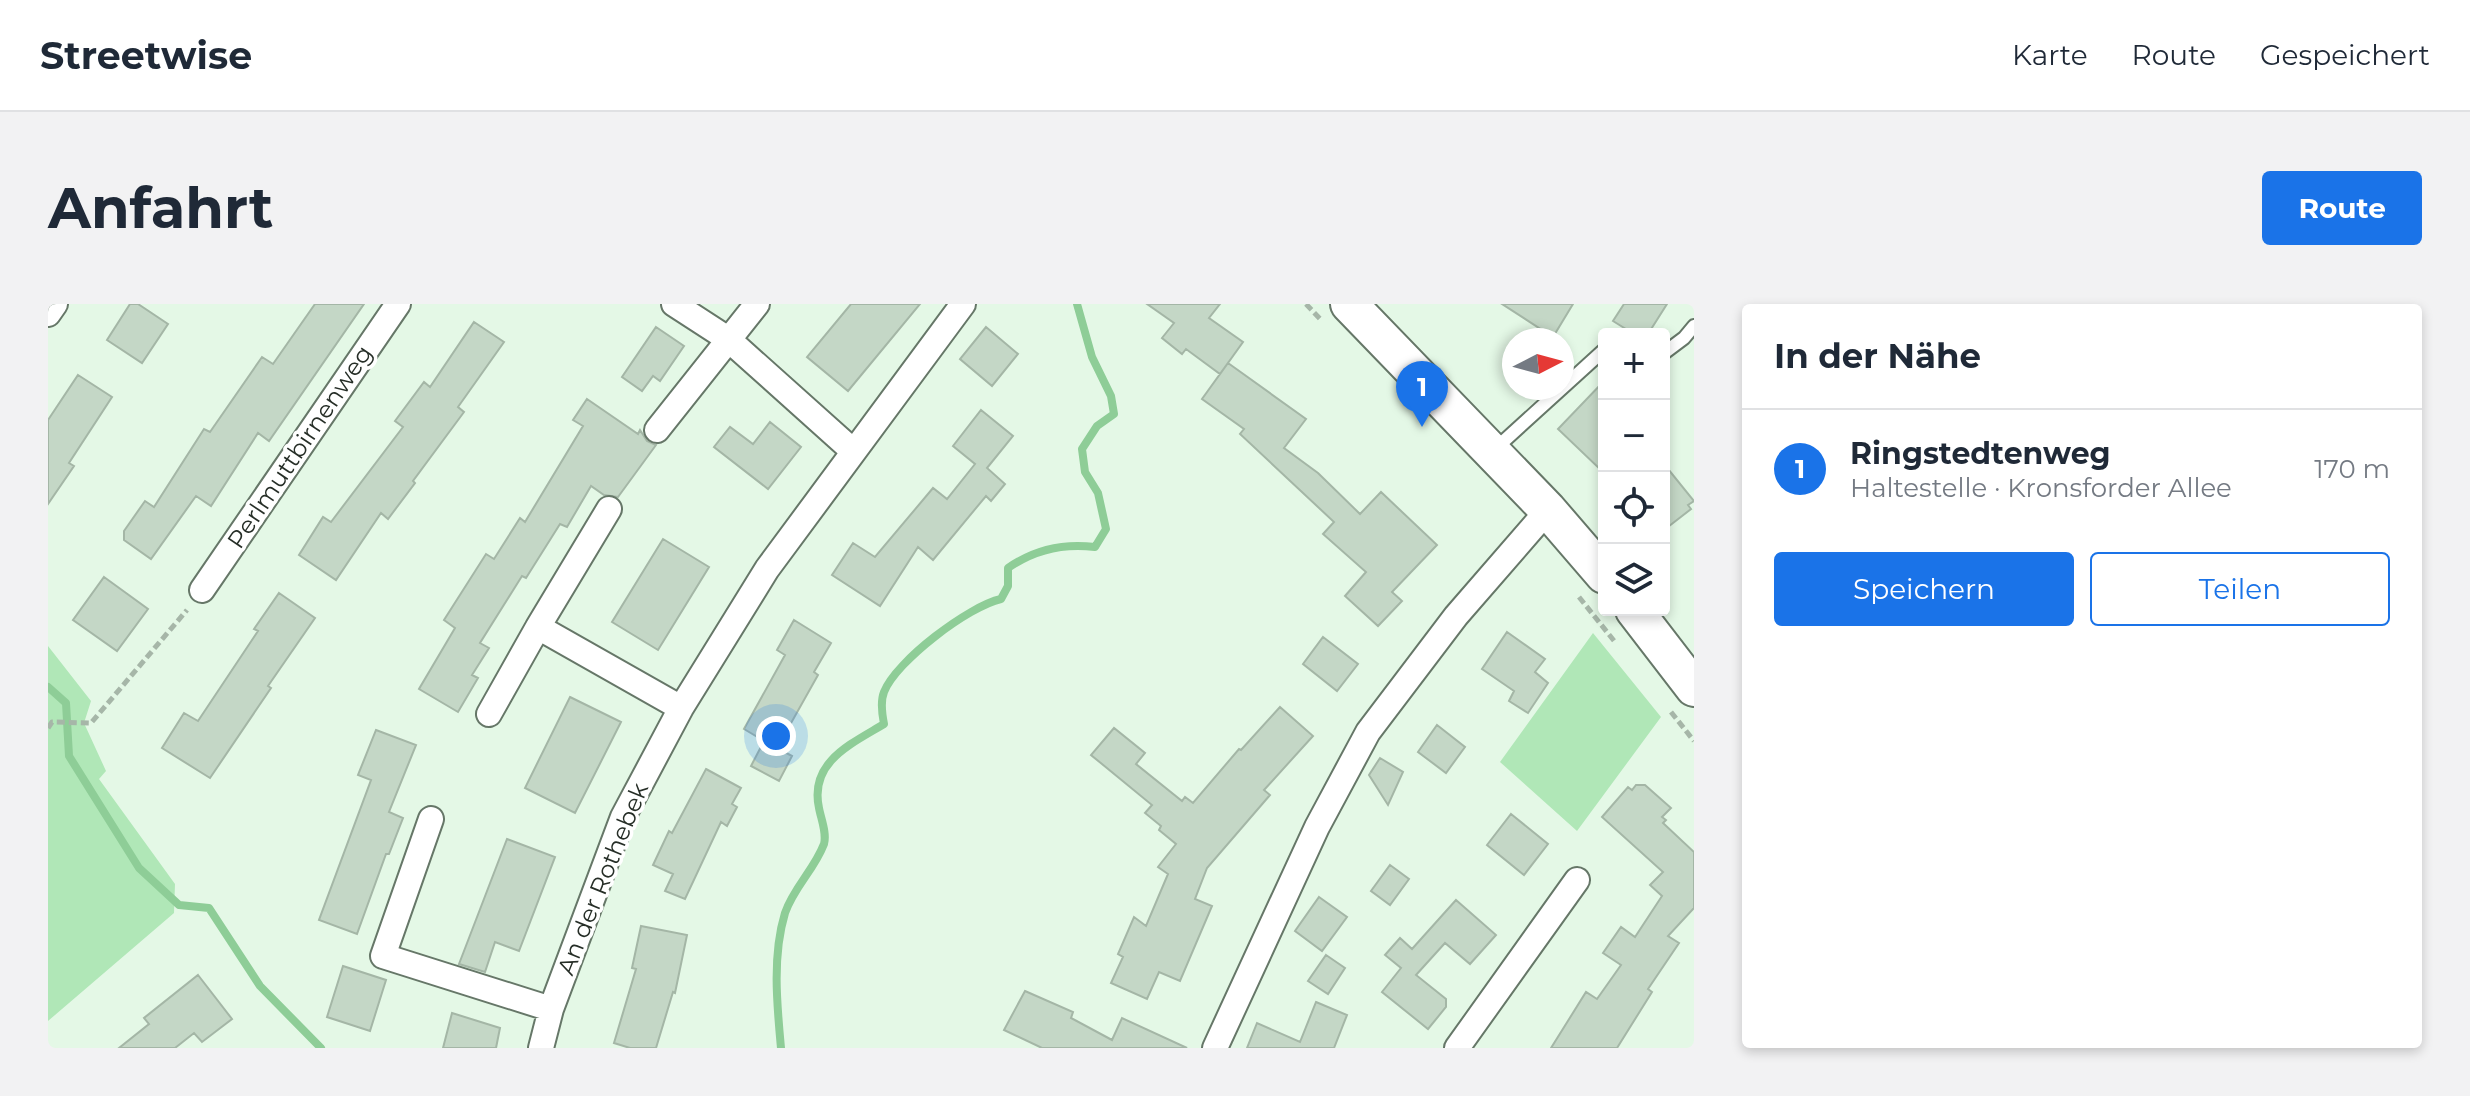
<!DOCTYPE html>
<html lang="de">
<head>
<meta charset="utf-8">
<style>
	body { margin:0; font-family:Montserrat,sans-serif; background:#f2f2f3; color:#1f2937 }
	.controls { position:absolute; right:24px; top:24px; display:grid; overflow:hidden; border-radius:8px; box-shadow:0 4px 12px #0003 }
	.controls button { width:72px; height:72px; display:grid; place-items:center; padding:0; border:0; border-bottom:2px solid #e0e1e3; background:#fff; color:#1f2937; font:40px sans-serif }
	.compass { position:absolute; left:1454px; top:24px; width:72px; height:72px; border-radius:50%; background:#fff; box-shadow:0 4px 12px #0003; rotate:84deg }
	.you { position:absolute; left:728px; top:432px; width:28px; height:28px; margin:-20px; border:6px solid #fff; border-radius:50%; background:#1a73e8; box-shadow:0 0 0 12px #1a73e833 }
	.badge { display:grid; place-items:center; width:52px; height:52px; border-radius:50%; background:#1a73e8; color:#fff; font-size:26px; font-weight:700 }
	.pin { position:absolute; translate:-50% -66px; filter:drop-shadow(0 2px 4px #0008) }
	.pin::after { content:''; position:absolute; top:42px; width:28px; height:24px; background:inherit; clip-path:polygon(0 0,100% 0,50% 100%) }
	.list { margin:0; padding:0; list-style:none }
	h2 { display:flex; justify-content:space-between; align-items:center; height:104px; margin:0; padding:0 32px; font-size:34px }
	h2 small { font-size:26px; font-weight:400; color:#747a83 }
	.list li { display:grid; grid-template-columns:52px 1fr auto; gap:24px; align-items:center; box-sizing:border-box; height:120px; padding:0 32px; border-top:2px solid #e0e1e3 }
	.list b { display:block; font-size:30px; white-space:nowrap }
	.list p { margin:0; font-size:26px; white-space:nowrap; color:#747a83 }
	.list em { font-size:26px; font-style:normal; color:#747a83 }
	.actions { display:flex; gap:16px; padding:24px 32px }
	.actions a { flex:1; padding:18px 0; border:2px solid #1a73e8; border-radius:8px; text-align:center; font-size:28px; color:#1a73e8 }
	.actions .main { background:#1a73e8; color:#fff }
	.icon { flex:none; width:44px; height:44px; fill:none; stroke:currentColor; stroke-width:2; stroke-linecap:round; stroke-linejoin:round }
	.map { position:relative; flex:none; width:1646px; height:744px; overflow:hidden; border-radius:8px }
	header { display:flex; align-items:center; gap:48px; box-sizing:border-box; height:112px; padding:0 40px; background:#fff; border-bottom:2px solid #e0e1e3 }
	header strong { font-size:38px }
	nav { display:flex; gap:44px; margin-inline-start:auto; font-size:28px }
	.intro { display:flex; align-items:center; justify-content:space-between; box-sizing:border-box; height:192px; padding:0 48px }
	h1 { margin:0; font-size:56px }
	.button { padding:20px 36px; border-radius:8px; background:#1a73e8; color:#fff; font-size:28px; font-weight:700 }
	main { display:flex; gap:48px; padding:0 48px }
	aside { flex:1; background:#fff; border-radius:8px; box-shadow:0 4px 12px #0003 }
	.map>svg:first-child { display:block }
	.green { fill:#b0e7b7 }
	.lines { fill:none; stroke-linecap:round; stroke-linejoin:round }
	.stream { stroke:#8ecd97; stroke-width:8 }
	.building { fill:#c4d7c6; stroke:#a4b6a6; stroke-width:2 }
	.lane-casing { stroke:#667768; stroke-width:16 }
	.street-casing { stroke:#667768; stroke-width:28 }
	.secondary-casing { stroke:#667768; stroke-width:40 }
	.path { stroke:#a6b6a8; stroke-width:5; stroke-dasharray:8 4; stroke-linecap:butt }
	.lane { stroke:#fff; stroke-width:12 }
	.street { stroke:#fff; stroke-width:24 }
	.secondary { stroke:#fff; stroke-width:36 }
	.labels { text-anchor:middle; stroke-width:7; stroke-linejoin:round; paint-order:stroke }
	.street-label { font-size:24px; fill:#262e27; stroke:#fff }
</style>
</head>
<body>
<header>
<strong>Streetwise</strong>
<nav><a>Karte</a><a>Route</a><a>Gespeichert</a></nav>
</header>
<div class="intro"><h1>Anfahrt</h1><a class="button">Route</a></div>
<main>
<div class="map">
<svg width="1646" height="744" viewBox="0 0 1646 744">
	<rect width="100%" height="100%" fill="#e4f8e6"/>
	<path class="green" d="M1545,329L1613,413L1529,527L1452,458Z
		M0,342L43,397L36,419L58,467L51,475L127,580L126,609L0,717Z"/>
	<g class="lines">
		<path class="stream" d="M0,383L18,399L21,452L91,564L131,601L161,604L212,682L273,744
			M733,744C729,701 724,652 737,609C746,583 766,566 776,540C779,529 773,515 771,504C761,458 803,440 836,420C834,410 832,398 836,388C848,357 921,302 953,295L960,282V264C987,245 1015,239 1047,243L1058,225L1050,189L1037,168L1034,145L1049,122L1066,110L1063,92L1044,53L1029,0"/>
	</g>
	<path class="building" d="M82,0H90L120,20L94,59L59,36Z
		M267,0H316L221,137L210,129L163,202L148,192L103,255L76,236V227L97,197L106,203L156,125L162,128L214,53L225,60Z
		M803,0H872L800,87L759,53Z
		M1099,0H1172L1161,14L1195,38L1172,70L1138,45L1134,50L1114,34L1126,19Z
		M1454,0H1525L1505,33Z
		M1576,0H1619L1600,30H1586L1565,17Z
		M426,18L456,38L410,103L416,108L365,177L367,179L340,215L333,209L288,276L251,251L275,213L283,218L355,123L347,117L376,78L382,83Z
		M608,23L636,42L612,77L605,72L594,87L574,73Z
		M938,23L970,50L944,82L912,55Z
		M1180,59L1258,115L1236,144L1270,169L1312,210L1333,188L1389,241L1344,288L1354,297L1330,322L1297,292L1318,268L1275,230L1286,218L1192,130L1196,125L1154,95Z
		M30,71L64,93L21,159L26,162L0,200V116Z
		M1556,77V169L1510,125Z
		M539,95L590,130L592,126L599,137L608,141L570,193L556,191L543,182L519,223L512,220L478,274L474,272L432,339L441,344L424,371L430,374L410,408L371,385L407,324L396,316L438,250L446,255L472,214L477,218L535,122L525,116Z
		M933,106L965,132L939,164L957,180L943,197L938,192L885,256L870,243L832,302L784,271L805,239L827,253L885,184L899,195L927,160L905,142Z
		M722,118L753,143L720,185L666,143L682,123L705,140Z
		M1616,160L1646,197L1640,201L1643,205L1616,226Z
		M615,235L661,263L610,346L564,318Z
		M56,273L100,305L69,347L25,316Z
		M231,289L267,314L220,382L223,384L162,474L114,444L136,409L150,417L210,327L206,325Z
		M746,316L783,339L766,368L770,371L729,444L744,452L731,477L703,462L716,437L696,425L737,351L729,346Z
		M1459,328L1497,355L1487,368L1500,379L1480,409L1461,397L1466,387L1434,365Z
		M1275,333L1310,360L1289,387L1255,360Z
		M522,393L573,418L527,509L477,484Z
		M1232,403L1265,432L1216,486L1222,491L1159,564L1147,595L1164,602L1132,677L1111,668L1099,695L1063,679L1075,653L1070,650L1086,613L1098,622L1120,570L1110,563L1128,540L1111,526L1113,522L1097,509L1104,501L1043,451L1066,424L1097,449L1088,460L1134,497L1137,493L1145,499L1191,445L1193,446Z
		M1389,421L1417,443L1398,469L1370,448Z
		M328,426L368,441L341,508L355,514L341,550H338L309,630L271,616L323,476L310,471Z
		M1332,454L1355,468L1340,501L1321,471Z
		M658,465L693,484L684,500L689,503L679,522L673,518L637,595L617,587L625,570L605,561L621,527L624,529Z
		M1588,481H1597L1623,504L1614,513L1618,516L1615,519L1646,548V604L1620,632L1631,639L1600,685L1604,688L1569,744H1503L1538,688L1549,695L1573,661L1555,649L1573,623L1587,633L1614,592L1602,581L1615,568L1554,513L1580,483L1584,486Z
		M1463,510L1500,540L1476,571L1439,541Z
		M459,535L507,553L471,647L447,638L437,668L411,660Z
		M1342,561L1361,575L1342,601L1323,587Z
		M1271,593L1299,613L1274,647L1247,627Z
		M1408,596L1448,631L1422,660L1397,639L1368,671L1398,695V703L1380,725L1334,688L1353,664L1337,651L1352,634L1364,645Z
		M593,622L639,631L627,689L625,688L608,744H582L566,739L588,665L584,664Z
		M1278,651L1297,664L1280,690L1260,677Z
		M295,662L338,676L322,727L279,713Z
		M150,671L184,715L154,738L146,729L127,744H71L101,720L96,714Z
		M977,687L1025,708L1023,714L1064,736L1074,714L1139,744H994L956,726Z
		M1268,698L1299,711L1286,744H1199L1209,719L1252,738Z
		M404,709L452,724L448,744H395Z"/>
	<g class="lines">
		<defs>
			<path id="lane" d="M1616,49L1636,34L1646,22
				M1446,146L1556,46"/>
			<path id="street" d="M626,0L680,35L805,147
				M0,10L7,0
				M609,126L709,0
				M154,286L350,0
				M490,323L633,404
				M441,410L490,323L561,205
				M383,515L335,652L503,705
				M493,744L503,705L575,513L633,404L719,265L915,0
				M1167,744L1269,523L1320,428L1408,312L1500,206
				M1409,744L1529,576"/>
			<path id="secondary" d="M1301,0L1500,206L1556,271
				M1586,306L1646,384"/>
		</defs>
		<use href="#lane" class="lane-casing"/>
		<use href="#street" class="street-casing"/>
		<use href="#secondary" class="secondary-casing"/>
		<path class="path" d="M1258,0L1274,17
			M1531,293L1567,338
			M1623,408L1646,437
			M0,424L4,418L43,419L139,306"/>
		<use href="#lane" class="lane"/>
		<use href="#street" class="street"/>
		<use href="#secondary" class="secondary"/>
	</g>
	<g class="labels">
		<g class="street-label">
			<text transform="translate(252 143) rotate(-56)" y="8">Perlmuttbirnenweg</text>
			<text transform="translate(555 575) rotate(-68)" y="8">An der Rothebek</text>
		</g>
	</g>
</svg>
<div class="controls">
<button>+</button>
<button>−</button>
<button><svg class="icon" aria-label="locate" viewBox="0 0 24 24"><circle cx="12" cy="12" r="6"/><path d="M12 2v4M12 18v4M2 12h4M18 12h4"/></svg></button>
<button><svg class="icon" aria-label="layers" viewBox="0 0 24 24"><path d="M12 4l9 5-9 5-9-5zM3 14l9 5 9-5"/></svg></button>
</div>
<svg class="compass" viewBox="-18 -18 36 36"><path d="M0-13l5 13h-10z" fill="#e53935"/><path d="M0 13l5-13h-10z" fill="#747a83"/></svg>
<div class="you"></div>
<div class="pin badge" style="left:1374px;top:123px">1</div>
</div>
<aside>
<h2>In der Nähe<small></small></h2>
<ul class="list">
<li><span class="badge">1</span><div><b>Ringstedtenweg</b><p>Haltestelle · Kronsforder Allee</p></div><em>170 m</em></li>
</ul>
<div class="actions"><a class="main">Speichern</a><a>Teilen</a></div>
</aside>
</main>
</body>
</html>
